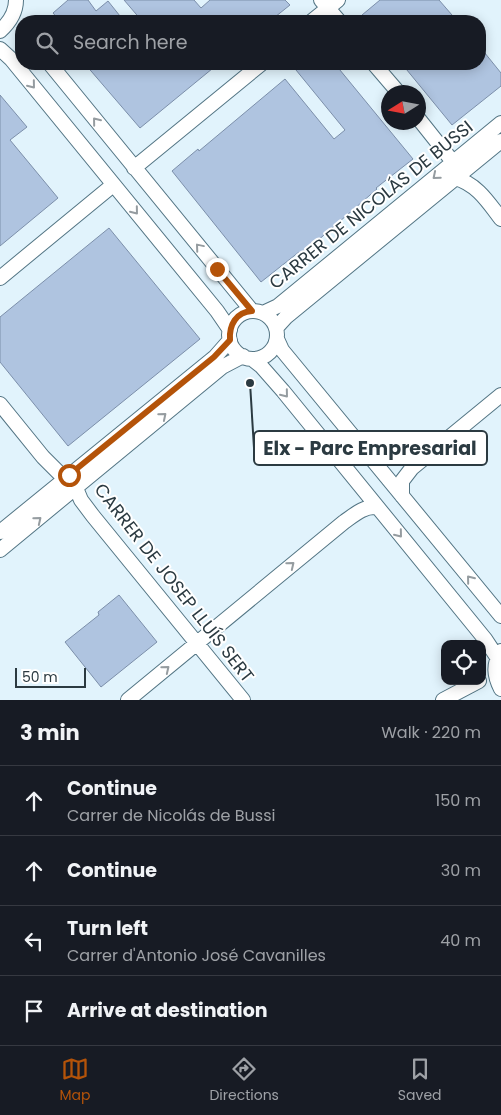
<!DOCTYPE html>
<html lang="en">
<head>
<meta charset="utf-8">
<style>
	body { margin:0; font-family:Poppins,sans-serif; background:#20242c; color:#f1f3f6 }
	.controls { position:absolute; right:15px; bottom:15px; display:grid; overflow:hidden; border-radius:10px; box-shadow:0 2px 12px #0003 }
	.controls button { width:45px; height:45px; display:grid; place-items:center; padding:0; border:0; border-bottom:1px solid #363941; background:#171b24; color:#f1f3f6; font:25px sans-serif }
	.compass { position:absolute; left:381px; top:85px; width:45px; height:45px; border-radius:50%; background:#171b24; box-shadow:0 2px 12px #0003; rotate:259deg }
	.scale { position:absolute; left:15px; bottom:12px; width:71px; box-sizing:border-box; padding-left:5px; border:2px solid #2b3a41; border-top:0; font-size:14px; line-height:18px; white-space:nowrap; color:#2b3a41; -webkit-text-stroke:4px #fff; paint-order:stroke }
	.stop { position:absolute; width:15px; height:15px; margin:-11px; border:4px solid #b45309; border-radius:50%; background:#fff }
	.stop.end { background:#b45309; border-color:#fff; box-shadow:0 1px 5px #0008 }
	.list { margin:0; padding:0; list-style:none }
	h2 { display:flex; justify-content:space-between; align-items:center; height:65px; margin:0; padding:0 20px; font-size:21px }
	h2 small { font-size:16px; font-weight:400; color:#9ea1a6 }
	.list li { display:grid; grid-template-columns:32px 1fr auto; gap:15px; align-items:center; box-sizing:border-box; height:70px; padding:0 20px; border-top:1px solid #363941 }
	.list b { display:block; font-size:19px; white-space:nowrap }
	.list p { margin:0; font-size:16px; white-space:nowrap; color:#9ea1a6 }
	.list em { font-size:16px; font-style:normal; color:#9ea1a6 }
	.icon { flex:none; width:28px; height:28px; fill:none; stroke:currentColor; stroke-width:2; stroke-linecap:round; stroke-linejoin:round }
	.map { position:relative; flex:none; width:501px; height:700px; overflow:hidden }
	.search { position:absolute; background:#171b24; box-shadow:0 2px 12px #0003; left:15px; right:15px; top:15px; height:55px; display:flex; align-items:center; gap:12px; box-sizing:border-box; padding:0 18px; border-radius:20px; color:#9ea1a6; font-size:19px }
	.sheet { height:345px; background:#171b24 }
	nav { display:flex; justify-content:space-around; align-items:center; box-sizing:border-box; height:70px; border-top:1px solid #363941; background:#171b24; font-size:14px; color:#9ea1a6 }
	nav a { display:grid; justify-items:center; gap:2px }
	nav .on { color:#b45309 }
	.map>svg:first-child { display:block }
	.built { fill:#e1f3fc; fill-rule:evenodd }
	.building { fill:#afc4e0; stroke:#7c8faa }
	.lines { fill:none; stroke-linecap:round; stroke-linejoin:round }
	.minor-casing { stroke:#537584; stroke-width:16 }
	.minor { stroke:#fff; stroke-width:14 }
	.oneway { stroke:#959ca0 }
	.route { stroke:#b45309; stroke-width:6 }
	.labels { text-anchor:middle; stroke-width:4; stroke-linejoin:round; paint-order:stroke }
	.street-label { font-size:18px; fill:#2b3a41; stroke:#fff }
	.leader { fill:none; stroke:#2b3a41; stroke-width:2 }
	.callout-dot { fill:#2b3a41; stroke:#fff; stroke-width:2 }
	.callout { fill:#fff; stroke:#2b3a41; stroke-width:2 }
	.callout-label { font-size:19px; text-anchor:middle; font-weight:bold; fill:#2b3a41 }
</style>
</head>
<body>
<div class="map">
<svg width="501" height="700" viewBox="0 0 501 700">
	<rect width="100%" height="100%" fill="#f2f9fd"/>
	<path class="built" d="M0,0H501V700H0ZM21,21H480V64H21ZM388,92H418V122H388ZM445,644H482V681H445Z"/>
	<path class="building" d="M68,0H88L96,11L108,1L124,21H82L80,18L76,21H60L53,13Z
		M124,0H194L201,8L210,0H285L290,5L270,21H142Z
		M380,0H439L452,15L444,21H368L362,15Z
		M480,47L501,73V86L452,125L402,64H480Z
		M85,64H218L140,128Z
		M304,64H335L413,159L376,188L377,189L301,255L299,252L261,282L172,171L198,149L199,151L285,79L334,139L345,130L296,70Z
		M0,95L27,127L10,140L58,198L0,246Z
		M109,228L200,339L68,446L0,362V317Z
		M119,595L157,642L101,687L65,642L99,615L98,612Z"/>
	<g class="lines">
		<defs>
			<path id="minor" d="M321,0L339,21
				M312,21L338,0
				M0,31C10,22 16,13 16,0
				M0,49L11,59L217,311L230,330
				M50,64L252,311
				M374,64L398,92
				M418,118L453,162
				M134,168L261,64
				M455,178C477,184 488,202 501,219
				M0,278L113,185
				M229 335a24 24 0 1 1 48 0a24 24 0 1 1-48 0Z
				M263,313L278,306L501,123
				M276,328L286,317L501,141
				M277,339L282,350L501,616
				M252,359L261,366L283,391L485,639L497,657
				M0,404L43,457L59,473L69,475
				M76,488L81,500L93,516L243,700
				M402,496V481L412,468L501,395
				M0,532L215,357L230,340
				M0,550L222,367L243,356
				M501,651C493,665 494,675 501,689
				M128,700L344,522C354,515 364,506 376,507
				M443,700L479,681"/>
		</defs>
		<use href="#minor" class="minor-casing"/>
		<use href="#minor" class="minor"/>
	</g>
	<defs><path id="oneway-chevron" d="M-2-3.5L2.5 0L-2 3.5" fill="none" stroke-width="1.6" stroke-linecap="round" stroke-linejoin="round" transform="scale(1.25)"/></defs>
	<g class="oneway">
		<use href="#oneway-chevron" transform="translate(32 85) rotate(51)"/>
		<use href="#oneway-chevron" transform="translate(96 121) rotate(-129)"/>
		<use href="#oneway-chevron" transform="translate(436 176) rotate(140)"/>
		<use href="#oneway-chevron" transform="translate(135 211) rotate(51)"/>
		<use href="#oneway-chevron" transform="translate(199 247) rotate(-130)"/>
		<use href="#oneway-chevron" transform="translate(285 394) rotate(51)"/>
		<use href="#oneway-chevron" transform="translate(163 416) rotate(-40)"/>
		<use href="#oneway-chevron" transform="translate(38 520) rotate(-39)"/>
		<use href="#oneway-chevron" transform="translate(399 534) rotate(51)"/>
		<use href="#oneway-chevron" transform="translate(291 565) rotate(-39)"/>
		<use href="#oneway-chevron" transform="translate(470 579) rotate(-129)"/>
		<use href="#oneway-chevron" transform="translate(166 669) rotate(-39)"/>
	</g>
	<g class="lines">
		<path class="route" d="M69,475L214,357L230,340C229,325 236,312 252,311L217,269"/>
	</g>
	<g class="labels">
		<g class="street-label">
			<text transform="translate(371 205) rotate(-39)" y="6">CARRER DE NICOLÁS DE BUSSI</text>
			<text transform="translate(174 583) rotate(52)" y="6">CARRER DE JOSEP LLUÍS SERT</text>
		</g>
	</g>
	<path class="leader" d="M250 383L254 448"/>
	<circle class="callout-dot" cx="250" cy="383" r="5"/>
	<rect class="callout" x="254" y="431" width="233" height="34" rx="5"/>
	<g class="callout-label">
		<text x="370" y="455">Elx - Parc Empresarial</text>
	</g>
</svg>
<div class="controls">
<button><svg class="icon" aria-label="locate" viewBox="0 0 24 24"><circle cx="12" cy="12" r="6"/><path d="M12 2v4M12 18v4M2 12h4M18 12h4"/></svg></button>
</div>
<svg class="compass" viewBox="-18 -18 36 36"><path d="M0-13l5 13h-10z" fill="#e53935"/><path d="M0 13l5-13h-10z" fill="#9ea1a6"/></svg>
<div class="scale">50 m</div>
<div class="stop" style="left:69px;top:475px"></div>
<div class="stop end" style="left:217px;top:269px"></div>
<div class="search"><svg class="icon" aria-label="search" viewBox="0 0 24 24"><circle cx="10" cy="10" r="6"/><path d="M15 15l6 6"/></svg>Search here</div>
</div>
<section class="sheet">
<h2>3 min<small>Walk · 220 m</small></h2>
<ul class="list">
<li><svg class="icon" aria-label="ahead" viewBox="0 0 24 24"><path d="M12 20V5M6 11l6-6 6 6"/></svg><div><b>Continue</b><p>Carrer de Nicolás de Bussi</p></div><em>150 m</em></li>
<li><svg class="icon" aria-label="ahead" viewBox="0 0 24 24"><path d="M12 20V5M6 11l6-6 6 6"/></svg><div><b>Continue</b></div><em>30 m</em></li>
<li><svg class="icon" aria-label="left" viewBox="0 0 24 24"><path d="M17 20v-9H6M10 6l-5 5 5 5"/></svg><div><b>Turn left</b><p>Carrer d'Antonio José Cavanilles</p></div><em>40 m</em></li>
<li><svg class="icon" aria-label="arrive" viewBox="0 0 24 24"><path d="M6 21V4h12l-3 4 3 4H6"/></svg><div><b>Arrive at destination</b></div></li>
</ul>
</section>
<nav>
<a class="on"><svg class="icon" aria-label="map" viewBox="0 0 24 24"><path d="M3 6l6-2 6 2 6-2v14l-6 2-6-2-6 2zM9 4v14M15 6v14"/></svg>Map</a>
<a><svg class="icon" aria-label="directions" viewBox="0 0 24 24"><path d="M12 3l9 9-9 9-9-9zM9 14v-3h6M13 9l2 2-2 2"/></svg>Directions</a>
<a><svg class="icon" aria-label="saved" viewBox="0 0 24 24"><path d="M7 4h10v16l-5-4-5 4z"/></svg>Saved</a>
</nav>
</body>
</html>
